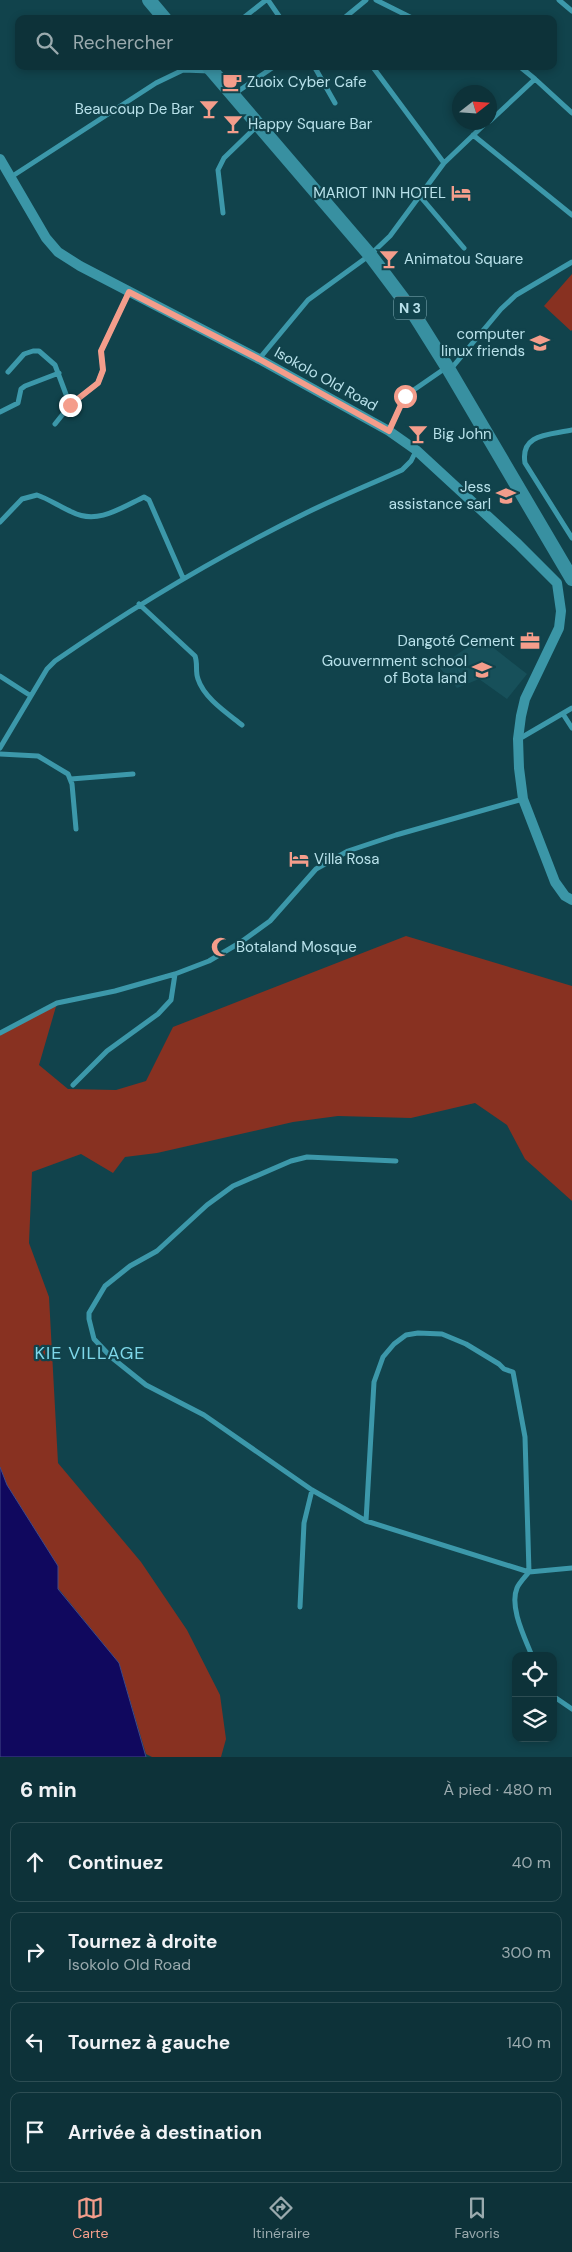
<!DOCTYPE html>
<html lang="fr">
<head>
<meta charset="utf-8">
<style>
	body { margin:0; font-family:"DM Sans",sans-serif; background:#1b3e44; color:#f1f3f6 }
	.controls { position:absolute; right:15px; bottom:15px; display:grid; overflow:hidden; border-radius:10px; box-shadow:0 2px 8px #0003 }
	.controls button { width:45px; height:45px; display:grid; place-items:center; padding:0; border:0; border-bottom:1px solid #2d4d53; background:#0d3239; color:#f1f3f6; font:25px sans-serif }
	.compass { position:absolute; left:452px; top:85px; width:45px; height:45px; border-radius:50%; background:#0d3239; box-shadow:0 2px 8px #0003; rotate:73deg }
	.stop { position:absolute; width:15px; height:15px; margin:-11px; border:4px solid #f49d8b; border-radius:50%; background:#fff }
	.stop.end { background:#f49d8b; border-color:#fff; box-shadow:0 1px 5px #0008 }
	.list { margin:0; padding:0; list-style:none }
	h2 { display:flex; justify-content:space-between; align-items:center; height:65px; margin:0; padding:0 20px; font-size:21px }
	h2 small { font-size:16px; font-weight:400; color:#9aaaae }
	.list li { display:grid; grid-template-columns:32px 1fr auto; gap:15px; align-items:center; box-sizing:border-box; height:80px; margin:0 10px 10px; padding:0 10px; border:1px solid #2d4d53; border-radius:10px }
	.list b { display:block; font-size:19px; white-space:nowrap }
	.list p { margin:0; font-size:16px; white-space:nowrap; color:#9aaaae }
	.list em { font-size:16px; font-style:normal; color:#9aaaae }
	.icon { flex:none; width:28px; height:28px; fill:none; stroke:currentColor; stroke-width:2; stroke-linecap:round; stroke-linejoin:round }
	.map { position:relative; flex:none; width:572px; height:1757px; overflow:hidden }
	.search { position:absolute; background:#0d3239; box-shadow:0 2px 8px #0003; left:15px; right:15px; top:15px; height:55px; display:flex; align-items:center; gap:12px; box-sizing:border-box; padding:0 18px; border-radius:10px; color:#9aaaae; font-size:19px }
	.sheet { height:425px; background:#0d3239 }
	nav { display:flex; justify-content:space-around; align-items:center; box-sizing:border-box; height:70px; border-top:1px solid #2d4d53; background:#0d3239; font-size:14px; color:#9aaaae }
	nav a { display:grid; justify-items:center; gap:2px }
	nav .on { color:#f49d8b }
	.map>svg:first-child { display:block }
	.built { fill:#17505a }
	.green { fill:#883121 }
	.water { fill:#10085e; stroke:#424988 }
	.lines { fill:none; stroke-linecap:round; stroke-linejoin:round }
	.street { stroke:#3c98aa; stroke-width:5 }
	.secondary { stroke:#3b96a7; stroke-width:10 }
	.highway { stroke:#3890a1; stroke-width:14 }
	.route { stroke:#f49d8b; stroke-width:6 }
	.labels { text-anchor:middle; stroke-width:4.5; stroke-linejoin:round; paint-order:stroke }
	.shield { fill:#11434c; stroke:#86b2bb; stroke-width:1 }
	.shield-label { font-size:14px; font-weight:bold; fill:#b8e1ea }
	.poi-label { font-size:15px; fill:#b8e1ea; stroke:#11434c; text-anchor:start }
	.street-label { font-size:15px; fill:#b8e1ea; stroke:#11434c }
	.quarter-label { font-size:18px; letter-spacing:1px; fill:#7ed7e9; stroke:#11434c }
</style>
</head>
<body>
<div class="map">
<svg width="572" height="1757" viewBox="0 0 572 1757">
	<rect width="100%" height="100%" fill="#11434c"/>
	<path class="built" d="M481,638L527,674L507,699L479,679L457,688L439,667Z"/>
	<path class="green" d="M572,274V330L571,331L544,306Z
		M406,936L572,986V1201L525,1159L507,1125L475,1103L411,1118L338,1116L293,1122L157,1153L125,1157L113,1173L81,1154L32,1172L29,1243L49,1297L58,1463L141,1562L187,1630L220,1695L226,1739L221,1757H152L146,1754L119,1663L58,1588V1566L7,1485L0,1467V1034L57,1003L39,1065L68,1089L116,1090L146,1081L173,1027Z"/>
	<path class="water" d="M0,1467L7,1485L58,1566V1589L119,1663L146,1757H0Z"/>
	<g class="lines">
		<path class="street" d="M268,0L281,19
			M376,0L414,19
			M559,0L572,11
			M242,19L266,0
			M343,19L366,0
			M314,66L335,103
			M372,66L444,163
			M519,66L535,79
			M234,94L275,66
			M490,121L535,79L572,113
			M473,135L572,215
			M11,177L156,83L183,70L210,71
			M419,195L464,248
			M223,213L218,170L224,158L257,126
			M259,359L308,300L370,255L390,236L444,163L487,122
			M450,370L501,309L516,295L572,262
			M8,372L24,354L33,351H39L55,365L70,405
			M0,412L18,403L21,389L25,386L59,373
			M55,424L71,404L98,383L103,370L101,351L129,292
			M572,430C550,435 520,433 525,463L572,538
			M389,431L405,396L447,367
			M0,522L22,499L37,495C49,499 60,507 72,512C97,525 121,508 144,497L149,500L183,578
			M139,604L195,656C198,664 195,671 198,679C204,698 227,713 242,725
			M0,676L31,696
			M563,714L572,728
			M519,739L572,708
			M0,748L47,669L55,661C136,605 220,555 308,512C339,497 371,484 402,470L411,461L416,451
			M0,754L38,756L68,774L72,784L76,829
			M71,779L133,774
			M0,1033L57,1003L115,991L175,974L209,961L241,942L270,921L316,869L348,851L396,835L523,799
			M73,1085L107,1051L158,1014L171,1000L175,974
			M396,1161L307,1157L291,1161L233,1186L207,1205L157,1251L130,1266L105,1286L89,1313V1319L94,1339L111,1357L146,1385L204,1415L312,1490L366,1521L529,1572L572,1568
			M366,1521L374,1382L383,1357L394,1344L406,1335L418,1333L442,1334L466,1344L499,1364L504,1369L513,1372L525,1437L529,1572C525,1577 519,1583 517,1588C509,1607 525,1638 532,1656
			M300,1607L304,1523L312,1490
			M553,1696L572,1709"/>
		<path class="secondary" d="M0,159L46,238L58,252L80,266L259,359L389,431L416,450L518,544L557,583L561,611L559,628L525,699L521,716L518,739L519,768L523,799L555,882L565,896L572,900"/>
		<path class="highway" d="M149,0L165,19
			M208,66L370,255L412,311L449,370L572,579"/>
	</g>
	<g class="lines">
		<path class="route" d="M70,405L98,383L103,370L101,351L129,292L259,359L389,431L405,396"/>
	</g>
	<defs>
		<symbol id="cafe-bare" viewBox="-9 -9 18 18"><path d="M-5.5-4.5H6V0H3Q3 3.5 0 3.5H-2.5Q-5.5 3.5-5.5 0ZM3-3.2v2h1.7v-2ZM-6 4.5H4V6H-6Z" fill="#f49d8b" stroke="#11434c" stroke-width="2.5" paint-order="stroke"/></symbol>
		<symbol id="bar-bare" viewBox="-9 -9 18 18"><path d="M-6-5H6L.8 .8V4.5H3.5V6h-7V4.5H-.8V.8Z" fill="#f49d8b" stroke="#11434c" stroke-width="2.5" paint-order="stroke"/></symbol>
		<symbol id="hotel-bare" viewBox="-9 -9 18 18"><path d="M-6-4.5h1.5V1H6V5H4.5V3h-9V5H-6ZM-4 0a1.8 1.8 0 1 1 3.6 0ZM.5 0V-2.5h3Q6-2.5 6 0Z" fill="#f49d8b" stroke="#11434c" stroke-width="2.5" paint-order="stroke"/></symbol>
		<symbol id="school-bare" viewBox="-9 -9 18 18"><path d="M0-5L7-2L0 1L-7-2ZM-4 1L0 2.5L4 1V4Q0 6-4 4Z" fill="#f49d8b" stroke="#11434c" stroke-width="2.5" paint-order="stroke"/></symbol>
		<symbol id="university-bare" viewBox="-9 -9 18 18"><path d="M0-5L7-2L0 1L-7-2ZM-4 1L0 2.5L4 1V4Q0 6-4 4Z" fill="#f49d8b" stroke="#11434c" stroke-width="2.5" paint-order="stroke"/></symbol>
		<symbol id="office-bare" viewBox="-9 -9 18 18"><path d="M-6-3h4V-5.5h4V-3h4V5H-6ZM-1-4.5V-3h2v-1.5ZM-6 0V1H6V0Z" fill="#f49d8b" stroke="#11434c" stroke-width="2.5" paint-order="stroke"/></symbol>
		<symbol id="mosque-bare" viewBox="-9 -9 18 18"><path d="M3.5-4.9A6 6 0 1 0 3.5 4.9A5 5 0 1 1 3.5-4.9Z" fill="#f49d8b" stroke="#11434c" stroke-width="2.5" paint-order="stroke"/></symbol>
	</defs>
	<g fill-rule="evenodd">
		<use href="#cafe-bare" x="218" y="68" width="28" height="28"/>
		<use href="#bar-bare" x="195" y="95" width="28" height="28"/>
		<use href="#bar-bare" x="219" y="110" width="28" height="28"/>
		<use href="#hotel-bare" x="447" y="179" width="28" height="28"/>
		<use href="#bar-bare" x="375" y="245" width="28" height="28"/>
		<use href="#school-bare" x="526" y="329" width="28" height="28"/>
		<use href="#bar-bare" x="404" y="420" width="28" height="28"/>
		<use href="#university-bare" x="492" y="482" width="28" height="28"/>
		<use href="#office-bare" x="516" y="627" width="28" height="28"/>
		<use href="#school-bare" x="468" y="656" width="28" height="28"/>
		<use href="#hotel-bare" x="285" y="845" width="28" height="28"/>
		<use href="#mosque-bare" x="207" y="933" width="28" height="28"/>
	</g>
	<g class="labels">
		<rect class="shield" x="394" y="296.5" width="32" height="23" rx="4"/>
		<g class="shield-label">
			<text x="410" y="313">N 3</text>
		</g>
		<g class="poi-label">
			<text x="247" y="87">Zuoix Cyber Cafe</text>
			<text x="194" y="114" text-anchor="end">Beaucoup De Bar</text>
			<text x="248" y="129">Happy Square Bar</text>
			<text x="446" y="198" text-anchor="end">MARIOT INN HOTEL</text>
			<text x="404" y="264">Animatou Square</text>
			<text x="525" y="339" text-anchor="end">computer<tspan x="525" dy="17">linux friends</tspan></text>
			<text x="433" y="439">Big John</text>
			<text x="491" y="492" text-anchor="end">Jess<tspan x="491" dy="17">assistance sarl</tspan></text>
			<text x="515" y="646" text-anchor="end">Dangoté Cement</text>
			<text x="467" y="666" text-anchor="end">Gouvernment school<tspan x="467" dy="17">of Bota land</tspan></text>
			<text x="314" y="864">Villa Rosa</text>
			<text x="236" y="952">Botaland Mosque</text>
		</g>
		<g class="street-label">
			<text transform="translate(326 379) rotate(29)" y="5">Isokolo Old Road</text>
		</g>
		<g class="quarter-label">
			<text x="90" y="1359">KIE VILLAGE</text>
		</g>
	</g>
</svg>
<div class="controls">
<button><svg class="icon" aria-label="locate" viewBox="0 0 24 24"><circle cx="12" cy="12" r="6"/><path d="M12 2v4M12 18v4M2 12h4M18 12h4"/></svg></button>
<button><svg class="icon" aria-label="layers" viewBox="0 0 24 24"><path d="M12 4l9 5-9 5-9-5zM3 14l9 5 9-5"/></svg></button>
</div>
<svg class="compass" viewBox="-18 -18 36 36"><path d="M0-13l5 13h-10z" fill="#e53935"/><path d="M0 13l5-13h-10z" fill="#9aaaae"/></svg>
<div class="stop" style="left:405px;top:396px"></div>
<div class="stop end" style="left:70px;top:405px"></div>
<div class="search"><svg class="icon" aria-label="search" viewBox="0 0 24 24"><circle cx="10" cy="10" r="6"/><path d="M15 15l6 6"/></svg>Rechercher</div>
</div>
<section class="sheet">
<h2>6 min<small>À pied · 480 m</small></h2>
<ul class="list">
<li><svg class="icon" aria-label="ahead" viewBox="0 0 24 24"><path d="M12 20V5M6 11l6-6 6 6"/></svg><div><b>Continuez</b></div><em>40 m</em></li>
<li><svg class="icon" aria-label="right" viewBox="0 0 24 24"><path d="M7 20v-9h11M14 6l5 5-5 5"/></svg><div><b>Tournez à droite</b><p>Isokolo Old Road</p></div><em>300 m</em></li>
<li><svg class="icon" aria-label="left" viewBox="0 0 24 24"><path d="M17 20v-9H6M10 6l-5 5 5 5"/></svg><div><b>Tournez à gauche</b></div><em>140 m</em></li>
<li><svg class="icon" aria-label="arrive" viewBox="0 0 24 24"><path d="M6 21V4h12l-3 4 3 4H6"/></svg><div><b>Arrivée à destination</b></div></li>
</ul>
</section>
<nav>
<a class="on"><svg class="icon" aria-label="map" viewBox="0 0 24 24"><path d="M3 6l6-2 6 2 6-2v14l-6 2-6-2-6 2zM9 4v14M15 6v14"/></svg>Carte</a>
<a><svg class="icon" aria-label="directions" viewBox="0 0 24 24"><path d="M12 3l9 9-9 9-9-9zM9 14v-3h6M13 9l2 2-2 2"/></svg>Itinéraire</a>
<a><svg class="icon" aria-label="saved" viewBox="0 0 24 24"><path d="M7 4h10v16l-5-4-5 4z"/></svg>Favoris</a>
</nav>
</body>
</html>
